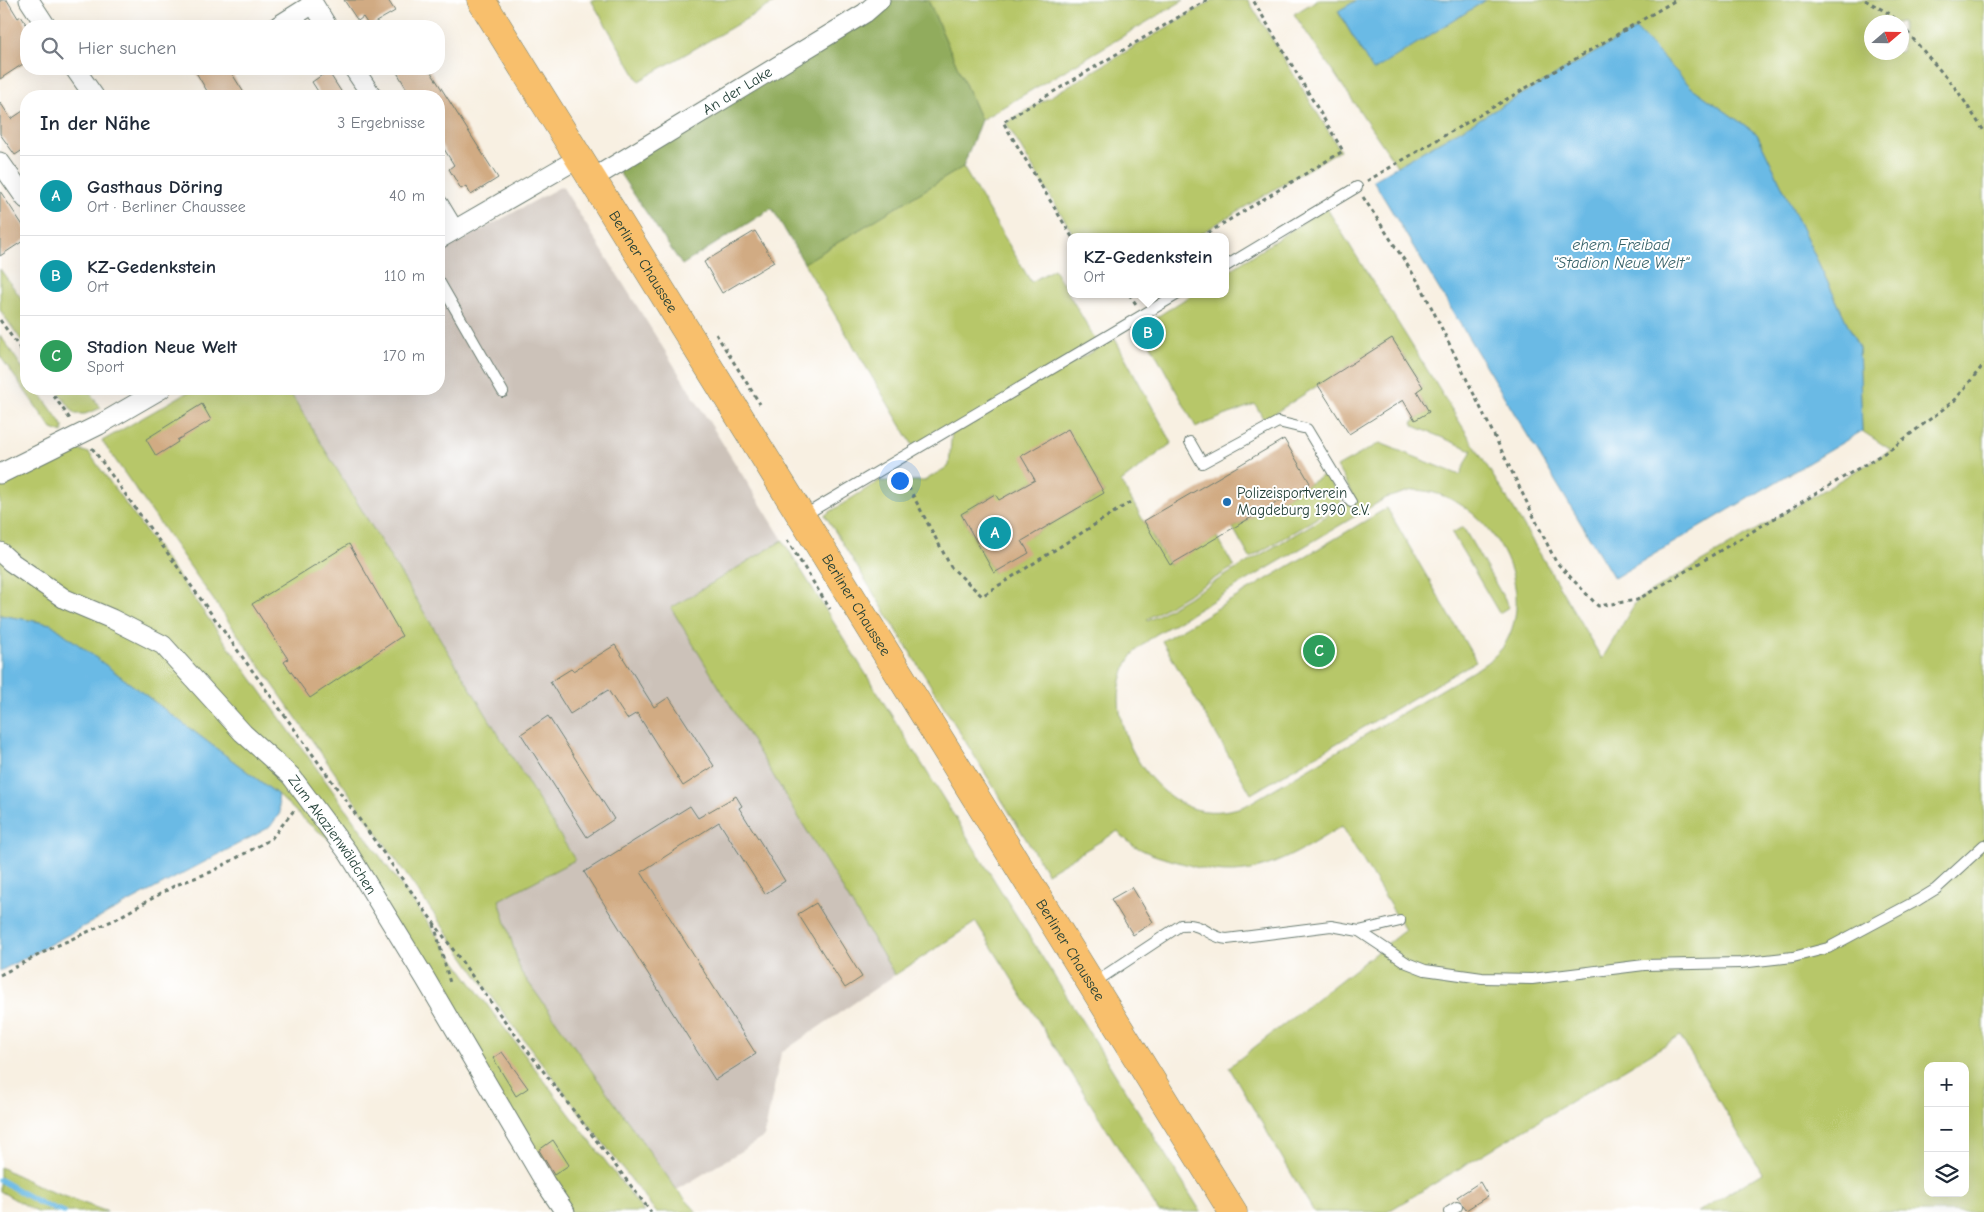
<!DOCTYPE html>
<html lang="de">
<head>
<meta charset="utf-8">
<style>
	body { margin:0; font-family:"Comic Neue",sans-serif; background:#f6f6f7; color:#1f2937 }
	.controls { position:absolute; right:15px; bottom:15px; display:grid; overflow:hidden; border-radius:10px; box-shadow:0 5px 20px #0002 }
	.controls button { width:45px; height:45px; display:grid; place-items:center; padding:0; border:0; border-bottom:1px solid #e0e1e3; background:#fff; color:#1f2937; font:25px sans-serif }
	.compass { position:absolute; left:1864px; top:15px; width:45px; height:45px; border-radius:50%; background:#fff; box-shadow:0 5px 20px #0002; rotate:70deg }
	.you { position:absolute; left:899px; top:480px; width:18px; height:18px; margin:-12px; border:4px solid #fff; border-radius:50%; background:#1a73e8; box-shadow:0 0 0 8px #1a73e833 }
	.badge { display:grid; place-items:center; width:32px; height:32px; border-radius:50%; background:#ea580c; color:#fff; font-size:16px; font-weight:700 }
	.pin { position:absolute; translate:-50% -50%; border:2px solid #fff; box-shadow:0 1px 5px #0006 }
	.popup { position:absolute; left:1067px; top:233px; width:162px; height:65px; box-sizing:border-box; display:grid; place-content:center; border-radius:10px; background:#fff; filter:drop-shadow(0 1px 4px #0005); font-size:16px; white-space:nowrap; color:#747a83 }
	.popup b { font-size:19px; color:#1f2937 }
	.popup::after { content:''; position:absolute; left:50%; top:100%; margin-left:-10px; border:10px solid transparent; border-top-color:#fff }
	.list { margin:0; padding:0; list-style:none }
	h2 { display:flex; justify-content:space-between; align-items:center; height:65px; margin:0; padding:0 20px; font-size:21px }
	h2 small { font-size:16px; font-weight:400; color:#747a83 }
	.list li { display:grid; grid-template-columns:32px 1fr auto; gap:15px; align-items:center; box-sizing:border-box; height:80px; padding:0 20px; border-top:1px solid #e0e1e3 }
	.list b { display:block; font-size:19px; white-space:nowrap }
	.list p { margin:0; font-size:16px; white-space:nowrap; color:#747a83 }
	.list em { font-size:16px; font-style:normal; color:#747a83 }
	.icon { flex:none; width:28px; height:28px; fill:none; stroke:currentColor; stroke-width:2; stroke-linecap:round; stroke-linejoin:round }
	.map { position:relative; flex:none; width:1984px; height:1212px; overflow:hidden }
	.search { position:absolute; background:#fff; box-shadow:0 5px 20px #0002; left:20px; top:20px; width:425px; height:55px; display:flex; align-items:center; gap:12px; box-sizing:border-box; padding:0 18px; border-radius:20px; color:#747a83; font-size:19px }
	.panel { position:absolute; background:#fff; box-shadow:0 5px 20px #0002; left:20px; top:90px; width:425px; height:305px; border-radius:20px }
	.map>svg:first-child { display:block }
	.industrial { fill:#ccc2b9 }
	.green { fill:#b7c769; stroke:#6b824e; fill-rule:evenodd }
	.forest { fill:#91ac5d; stroke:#587448 }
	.water { fill:#6abae5; stroke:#447c8c }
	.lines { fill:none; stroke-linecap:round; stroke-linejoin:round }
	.stream { stroke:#6abae5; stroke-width:5.5 }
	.building { fill:#d1ab83 }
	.lane-casing { stroke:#6b7c71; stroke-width:12 }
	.street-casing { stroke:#6b7c71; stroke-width:21 }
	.primary-casing { stroke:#6b7c71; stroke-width:29 }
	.path { stroke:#6b7c71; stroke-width:3; stroke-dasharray:4 4; stroke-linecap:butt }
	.lane { stroke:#fff; stroke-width:10 }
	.street { stroke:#fff; stroke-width:19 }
	.primary { stroke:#f8bf6c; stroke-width:28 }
	.poi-dot { fill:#1f6fb2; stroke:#fff; stroke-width:2 }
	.labels { text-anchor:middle; stroke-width:4; stroke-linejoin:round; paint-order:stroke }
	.street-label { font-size:15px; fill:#1f3d34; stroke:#fff }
	.poi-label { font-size:15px; fill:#1f3d34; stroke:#fff; text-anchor:start }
	.water-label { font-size:16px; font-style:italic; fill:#366269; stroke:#fff }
</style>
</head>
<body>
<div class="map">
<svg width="1984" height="1212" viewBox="0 0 1984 1212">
	<rect width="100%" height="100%" fill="#fff"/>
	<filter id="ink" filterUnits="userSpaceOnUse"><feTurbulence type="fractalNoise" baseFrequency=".02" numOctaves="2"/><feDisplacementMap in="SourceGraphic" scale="10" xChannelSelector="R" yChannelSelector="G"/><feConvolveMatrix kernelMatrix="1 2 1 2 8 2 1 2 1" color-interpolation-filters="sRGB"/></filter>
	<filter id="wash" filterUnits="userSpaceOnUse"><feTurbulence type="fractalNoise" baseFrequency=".0096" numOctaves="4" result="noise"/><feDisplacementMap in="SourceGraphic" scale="20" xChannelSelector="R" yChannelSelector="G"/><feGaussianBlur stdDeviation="1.12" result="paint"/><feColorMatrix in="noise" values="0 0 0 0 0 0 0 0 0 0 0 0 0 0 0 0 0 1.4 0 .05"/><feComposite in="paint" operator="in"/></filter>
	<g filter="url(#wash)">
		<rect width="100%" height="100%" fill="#f8f0e2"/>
		<path class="industrial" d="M562,186L783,540L672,608L895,975L781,1053L764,1137L677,1190L521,972L499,900L575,859L288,389H439V253Z"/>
		<path class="green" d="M591,0H779L639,81Z
			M928,0H1184L981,120Z
			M1213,0H1248L1340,150L1195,237H1075L1006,123Z
			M1317,0H1357L1338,12L1373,70L1486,0H1984V1212H1698L1762,1173L1680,1036L1387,1212H1314L1229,1067L1405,930L1342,826C1303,849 1263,878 1215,871C1202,870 1190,865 1178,862C1155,856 1133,850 1118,831L1047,873L825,515L879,481H924L949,466L952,429L915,449L804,263L963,167L1031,282L1054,269L1097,342L970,419L1115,339L1172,443L1121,482L1169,565L1217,537L1234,567L1147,619L1148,621L1355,499L1337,467L1380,443L1460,475L1472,450L1414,426L1412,422L1429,411L1420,397L1406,405L1403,400L1423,387L1392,338L1264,420L1255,404L1196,427L1141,327L1193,294H1226V273L1326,207L1513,508L1602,659L1637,600L1891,450L1862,431L1859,348L1757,134L1691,87L1636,30L1397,166L1294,14ZM1872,22H1902V52H1872ZM1068,430L1104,493L1030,536L1007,496L1035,480ZM1413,490C1483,490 1544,585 1503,647C1497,655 1489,661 1480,667L1245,806C1227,812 1207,814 1189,807C1139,786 1099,708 1130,659C1136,649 1146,642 1155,635L1386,498ZM995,494L994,573L961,514ZM1928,1066H1965V1193H1928Z
			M0,269L26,305V347L0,310Z
			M0,335L26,373V389H37L63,426V433L52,429L0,356Z
			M56,389H87L101,408L85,414H75Z
			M193,389H288L575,860L499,900L521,972L677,1190L697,1212H656L502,1011L102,441Z
			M73,448L89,453L493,1013L644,1212H565L349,854L309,824L277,794L51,624L0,615V485Z
			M1326,474L1342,503L1250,558L1233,528Z
			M1387,508L1476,661L1251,794L1162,641Z
			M1463,527L1509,607L1499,613L1452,533Z
			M783,540V541L1201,1212H1159L976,922L895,975L671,608Z
			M0,1167L47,1190L108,1212H37L0,1191Z"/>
		<path class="forest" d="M880,0H928L981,120L963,167L804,263L772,208L682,265L616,168Z"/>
		<path class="water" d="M1357,0H1486L1373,71L1338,11Z
			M1636,29L1691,87L1757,134L1859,348L1862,431L1614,578L1373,180Z
			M0,615L51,624L277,794L280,813L270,827L0,971Z"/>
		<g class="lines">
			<path class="stream" d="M0,1180L40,1203L64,1212"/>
		</g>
		<g id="blocks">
			<path class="building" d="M0,0H7L18,18L21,16L26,24V62L0,79Z
				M344,0H388L395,11L369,26L363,17L358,21Z
				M194,69H229L246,96H210Z
				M395,69H429L498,178L471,195L466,186L461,189L449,169L454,165L439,141V96H411Z
				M328,71L344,96H321L312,82Z
				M0,102L11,119L26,109V148L15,155L0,134Z
				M0,191L26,230V239L0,256Z
				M755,231L774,262L722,293L704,262Z
				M1392,338L1423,387L1417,391L1429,412L1415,420L1403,400L1349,434L1318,385Z
				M202,404L211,420L177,440L178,442L156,456L146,439Z
				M1068,429L1104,493L1022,541L1029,553L994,573L961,514L995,494L999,500L1035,480L1021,456Z
				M1284,439L1310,483L1170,565L1144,521Z
				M349,544L402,636L310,698L284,662L288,659L252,604Z
				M615,645L654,707L669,697L714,766L683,786L637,713L627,719L608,690L570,714L550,682L571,669L573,671Z
				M548,716L614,819L587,837L521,734Z
				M736,796L742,806L739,808L785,881L765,894L719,822L641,872L756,1054L715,1080L584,872L690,806L698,818Z
				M1132,887L1153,922L1133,935L1111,899Z
				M816,903L862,977L845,988L798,914Z
				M502,1052L528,1088L516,1096L493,1058Z
				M553,1140L569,1165L554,1175L539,1150Z
				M1480,1182L1488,1196L1466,1210L1457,1197Z"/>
		</g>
	</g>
	<g filter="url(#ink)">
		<use href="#blocks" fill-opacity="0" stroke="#6b7c71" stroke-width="1"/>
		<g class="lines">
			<defs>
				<path id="lane" d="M1226,266L1357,187
					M439,281L503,392
					M1190,442L1202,463L1278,422L1307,429L1351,502
					M803,516L1178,294
					M1359,931L1407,963L1425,970L1482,978L1532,979L1644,965L1740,963L1793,957L1828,948L1918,900L1936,889L1984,845
					M1092,984L1181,925C1203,922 1209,938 1227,939L1331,926L1359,931L1400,921
					M1449,1212L1457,1207"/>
				<g id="street">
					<path d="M29,0L46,26"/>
					<path d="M311,0L327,26"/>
					<path d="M278,26L313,4"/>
					<path d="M75,69L94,96"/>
					<path d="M354,69L372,96"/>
					<path d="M0,162L26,199"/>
					<path id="s1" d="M592,179L865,13L880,0"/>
					<path d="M439,205L454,230"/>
					<path d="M439,239L579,158"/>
					<path d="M0,474L99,425L161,389"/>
					<path id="s2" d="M0,552L11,562L65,599L112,619L163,645L243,733L291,776L349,854L425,978L546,1184L565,1212"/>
				</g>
				<g id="primary">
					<path id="s3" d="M481,0L1233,1212"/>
				</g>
			</defs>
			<use href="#lane" class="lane-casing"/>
			<use href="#street" class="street-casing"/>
			<use href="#primary" class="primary-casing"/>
			<path class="path" d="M1865,0L1890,14L1898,22
				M1902,26L1957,90L1984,131
				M1367,181L1676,0
				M1363,197L1421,286L1556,562L1598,606L1637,600L1891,449L1955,400L1984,364
				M1072,237L1003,122L1207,0
				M1201,237L1343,151L1253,0
				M1129,294L1136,304
				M0,320L26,357
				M716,334L760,404
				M49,389L70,419
				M92,448L498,1012L651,1212
				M901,473L951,567L982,596L1132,501
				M787,540L830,609
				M434,924L450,983
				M0,975L54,947L114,920L176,885L211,872L271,839L295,809"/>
			<use href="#lane" class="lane"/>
			<use href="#street" class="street"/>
			<use href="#primary" class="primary"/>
		</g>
	</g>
	<circle class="poi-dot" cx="1227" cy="502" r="5"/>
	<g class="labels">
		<g class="street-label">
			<text dy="5" stroke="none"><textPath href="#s1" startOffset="170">An der Lake</textPath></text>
			<text dy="5" stroke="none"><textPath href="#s3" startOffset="308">Berliner Chaussee</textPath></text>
			<text dy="5" stroke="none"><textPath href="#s3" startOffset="712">Berliner Chaussee</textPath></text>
			<text dy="5" stroke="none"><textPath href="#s2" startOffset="444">Zum Akazienwäldchen</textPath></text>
			<text dy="5" stroke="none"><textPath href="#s3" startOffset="1118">Berliner Chaussee</textPath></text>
		</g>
		<g class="poi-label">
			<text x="1237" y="498">Polizeisportverein<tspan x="1237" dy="17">Magdeburg 1990 e.V.</tspan></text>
		</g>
		<g class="water-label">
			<text x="1621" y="250">ehem. Freibad<tspan x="1621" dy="18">"Stadion Neue Welt"</tspan></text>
		</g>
	</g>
</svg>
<div class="controls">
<button>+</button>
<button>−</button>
<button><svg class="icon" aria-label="layers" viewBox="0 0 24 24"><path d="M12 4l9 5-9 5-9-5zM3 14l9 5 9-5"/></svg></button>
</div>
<svg class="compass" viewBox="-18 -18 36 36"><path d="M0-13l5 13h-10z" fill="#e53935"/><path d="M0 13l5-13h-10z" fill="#747a83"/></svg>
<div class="you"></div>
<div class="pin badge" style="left:995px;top:533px;background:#0f9aa8">A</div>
<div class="pin badge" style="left:1148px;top:333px;background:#0f9aa8">B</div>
<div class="popup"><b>KZ-Gedenkstein</b>Ort</div>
<div class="pin badge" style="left:1319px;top:651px;background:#2e9e5b">C</div>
<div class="search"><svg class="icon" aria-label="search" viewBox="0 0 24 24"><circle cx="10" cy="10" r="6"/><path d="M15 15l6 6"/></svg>Hier suchen</div>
<section class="panel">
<h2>In der Nähe<small>3 Ergebnisse</small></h2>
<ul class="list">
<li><span class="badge" style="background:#0f9aa8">A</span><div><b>Gasthaus Döring</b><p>Ort · Berliner Chaussee</p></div><em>40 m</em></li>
<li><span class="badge" style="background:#0f9aa8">B</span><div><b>KZ-Gedenkstein</b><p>Ort</p></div><em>110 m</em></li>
<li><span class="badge" style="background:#2e9e5b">C</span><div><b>Stadion Neue Welt</b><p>Sport</p></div><em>170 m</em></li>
</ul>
</section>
</div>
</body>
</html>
